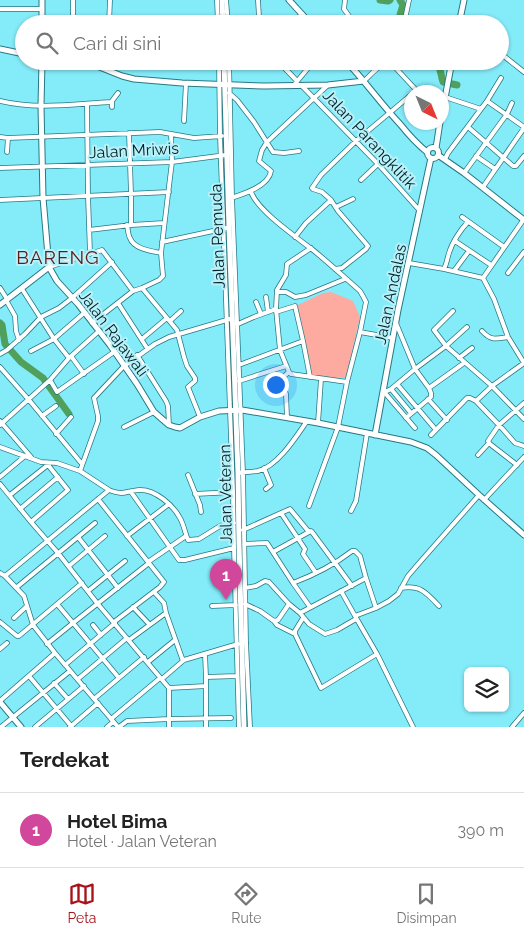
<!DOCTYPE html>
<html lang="id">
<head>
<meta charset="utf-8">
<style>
	body { margin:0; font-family:Raleway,sans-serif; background:#f6f6f6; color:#222 }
	.controls { position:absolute; right:15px; bottom:15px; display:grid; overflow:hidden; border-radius:8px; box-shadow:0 1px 4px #0004 }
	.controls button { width:45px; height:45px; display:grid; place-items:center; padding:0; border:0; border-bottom:1px solid #e0e0e0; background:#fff; color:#222; font:25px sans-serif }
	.compass { position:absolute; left:404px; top:85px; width:45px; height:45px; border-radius:50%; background:#fff; box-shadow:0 1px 4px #0004; rotate:137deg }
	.you { position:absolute; left:275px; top:384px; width:18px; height:18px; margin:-12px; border:4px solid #fff; border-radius:50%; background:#1a73e8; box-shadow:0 0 0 8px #1a73e833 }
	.badge { display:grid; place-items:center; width:32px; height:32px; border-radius:50%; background:#a71118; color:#fff; font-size:16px; font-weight:700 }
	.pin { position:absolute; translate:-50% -41px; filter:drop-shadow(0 1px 2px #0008) }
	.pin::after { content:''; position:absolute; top:26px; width:18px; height:15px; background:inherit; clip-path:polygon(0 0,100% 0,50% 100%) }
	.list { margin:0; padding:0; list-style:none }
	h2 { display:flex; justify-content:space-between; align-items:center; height:65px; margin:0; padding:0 20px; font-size:21px }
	h2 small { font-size:16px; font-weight:400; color:#767676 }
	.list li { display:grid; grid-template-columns:32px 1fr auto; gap:15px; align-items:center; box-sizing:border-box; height:75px; padding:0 20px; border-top:1px solid #e0e0e0 }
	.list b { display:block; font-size:19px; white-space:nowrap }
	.list p { margin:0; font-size:16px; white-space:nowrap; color:#767676 }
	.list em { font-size:16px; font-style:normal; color:#767676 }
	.icon { flex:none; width:28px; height:28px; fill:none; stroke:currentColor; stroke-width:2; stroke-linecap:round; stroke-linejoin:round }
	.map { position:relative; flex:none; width:524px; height:727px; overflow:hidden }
	.search { position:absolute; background:#fff; box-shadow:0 1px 4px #0004; left:15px; right:15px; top:15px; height:55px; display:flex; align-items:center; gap:12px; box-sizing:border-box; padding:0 18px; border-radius:28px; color:#767676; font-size:19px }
	.sheet { height:140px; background:#fff }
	nav { display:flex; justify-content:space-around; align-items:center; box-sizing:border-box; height:70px; border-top:1px solid #e0e0e0; background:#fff; font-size:14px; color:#767676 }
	nav a { display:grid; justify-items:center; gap:2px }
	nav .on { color:#a71118 }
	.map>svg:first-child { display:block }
	.green { fill:#fdaaa1 }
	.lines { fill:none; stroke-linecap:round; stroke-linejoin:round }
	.river { stroke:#50a05b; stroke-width:7 }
	.street-casing { stroke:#267983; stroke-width:5.5 }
	.secondary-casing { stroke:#267983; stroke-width:7 }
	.street { stroke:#fff; stroke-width:4 }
	.secondary { stroke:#fff; stroke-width:5 }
	.labels { text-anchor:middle; stroke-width:4; stroke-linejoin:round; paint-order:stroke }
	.street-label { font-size:16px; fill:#001f23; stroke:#b8f1f9 }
	.quarter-label { font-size:19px; letter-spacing:1px; fill:#601b18; stroke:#b8f1f9 }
</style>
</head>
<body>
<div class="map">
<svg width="524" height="727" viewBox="0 0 524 727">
	<rect width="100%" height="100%" fill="#84ebf9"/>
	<path class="green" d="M331,292L353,301L360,317L346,378L310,376L294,307L323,293Z"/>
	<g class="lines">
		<path class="river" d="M380,0L388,1L390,0
			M399,24L400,15L403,5L400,0
			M434,61C442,69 440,73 443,82L457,85
			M0,323L2,325L5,344L21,362L43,378L69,414"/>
		<defs>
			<path id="street" d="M73,0V24
				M217,0L218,24
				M226,0L228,24
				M258,0L259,17L262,19L268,24
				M345,0L344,9L349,16V19L346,24
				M0,9H42
				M42,21L63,24
				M109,24L110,0
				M292,24L302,14
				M404,24L409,0
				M500,53L524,72
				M219,61L220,136L233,492L234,548L239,727
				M229,61L232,198L243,473L246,643L250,727
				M278,61L297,81
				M443,61L451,67
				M364,81C372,74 381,61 392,64L418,92
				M294,85L314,61
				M301,85L378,164L420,211
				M229,93L237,100L254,122L273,152L284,153L299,151
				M445,97L481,109
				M0,101C37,110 75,104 112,102
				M487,101L524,127
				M87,104L88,196L90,253
				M112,107V101L118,93
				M184,121L186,83
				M468,127L513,166H516L524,156
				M129,133L131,194V225
				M0,137L8,138L160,132L194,138L222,136
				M7,152L8,138
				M476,156L495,169
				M445,159L448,153L487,101L501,78
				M0,168L172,162L226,155
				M464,173L507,114L512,103
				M361,180L378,164
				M483,187L524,128
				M251,192C258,211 296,237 313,250C329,263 344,277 360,291L364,298L366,302L360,332
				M231,198C244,194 269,186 271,171L259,161L262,150L267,142L328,85
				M0,200L169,192
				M336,207L353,199
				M462,217L504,247
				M127,225C128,229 128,235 130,238C134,249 151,251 161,253
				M89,230L131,225L164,223
				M295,237L306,223L331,200
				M455,241L491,265
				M162,242L227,228
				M311,248L287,264L286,275L277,290L276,309L280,350L289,372L291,374L347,382L360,332L393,338
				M409,263L444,269L483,278L494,299L508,337L524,363
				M49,267L102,250L133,291
				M335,269L342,268L366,249L368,246L338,211L331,200L322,192L313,189L312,188L321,175L356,141L412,94
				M444,269C447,263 447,259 449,253C452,243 460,230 468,222
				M454,271L469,251
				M508,273L524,252
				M483,278L524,219
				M0,288L7,299
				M142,288L177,330L184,357L187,366L195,378V381L188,387L200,417
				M22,289L54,339L69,358
				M277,292H286L295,297L306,295L345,279
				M266,297L268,312
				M6,300L15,316L16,331L19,340
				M256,302L261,314
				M118,303L147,348
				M453,311L434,330L446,346L467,327
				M276,312L295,306L303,341
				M170,321L181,311
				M92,323L133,291L142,288L159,280L163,276L161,253L170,178L172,162L171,134
				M396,323L415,369L429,388L464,363
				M238,324L254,317L276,309
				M99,331L69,358L50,380L57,392L114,352
				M482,331C491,341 496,339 508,337
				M142,339L167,318
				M31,351L54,339L84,313
				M0,354L7,350L25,334L41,317L59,308L72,298L112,262
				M137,355L166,401L168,406L169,425
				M71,356L84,374
				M459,358L472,348
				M524,363L492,386L476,401L499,425L524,403
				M239,365L303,341L310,377
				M0,367L29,400L82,464
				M239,381L286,366
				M397,384L436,430
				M391,389L411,413
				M383,393L391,389L415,369L446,346L492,386L524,419
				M385,393L415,428
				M428,399L447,420
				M42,416L56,406
				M287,417L286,394L281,381L282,378L289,372
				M406,418L431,397V393L429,388
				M0,421L31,457
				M318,423L321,379
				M0,425L50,380
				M124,427L154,412
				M56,434L71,417
				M431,435L467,398H470L476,401
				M0,447L41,462L57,463L80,471L109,490L5,576
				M478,455L489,443
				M517,465L490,444L488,441L499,425L515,443L524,446
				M264,468L271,485L266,489
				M80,471L98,421V416L94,398L124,366L155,344L169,337L230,319
				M238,473C245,472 252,472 258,471C278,466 296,437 307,421
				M188,475L200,505L201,512
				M0,477L25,456
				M0,484L31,522L58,553L97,603L169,688V719L231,718
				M109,490C125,496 125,491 139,490C155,489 173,505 180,518C184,525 185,533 188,540L199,539L220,526L234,523
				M131,492L179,560H185L234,548
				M195,494L233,492
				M10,495L49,464
				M98,499L164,582L160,587L114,622
				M484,500L524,457
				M309,506L338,427L347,382
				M20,509L58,477
				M351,511L356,501L367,433
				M281,513L305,549L303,554L316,573
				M31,522L68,490L48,465
				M243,530L290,509L309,532L311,531L312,532L352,586
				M127,536L169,504
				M78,537L118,588
				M244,544L267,543L293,583C314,575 334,565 352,551H355L360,556L366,578L376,608L355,616L377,654L413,727
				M273,552L309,532
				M148,562L186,536
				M69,566L105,536
				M0,573L5,576L24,596L33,625L55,653L118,727
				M293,583L310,607
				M17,587L95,523
				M245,588L256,586L265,581L269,582L289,604L300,613L309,624L325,634L337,630L356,619
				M401,588C420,585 426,592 439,606
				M88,591L125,561
				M341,591L355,616
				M57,604L73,623L149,563
				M245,604L260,611L274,621L278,620L289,604
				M212,606L236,605
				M133,607L149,624
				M376,608L389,601L398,594L408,576L420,562L479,495
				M166,613L183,661
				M300,613L366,578
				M14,618L27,606
				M303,618L295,631V634L321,688L377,654
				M274,621L277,625L295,634
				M0,622L17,636H19L82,583
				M93,625L101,635
				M129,640L166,613L164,603L154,592
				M47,644L73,623L119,678
				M0,649L7,643
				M205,654L206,677V727
				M148,662L175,640
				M65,665L115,623
				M29,676L72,727
				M206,677L237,676
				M78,679L127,638
				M162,679L184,660L238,644
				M54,683L68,699
				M169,688L206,686
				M94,699L144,657
				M0,701L55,653
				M111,719L160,678
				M1,727L70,671
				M35,727L84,686
				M70,727L98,703
				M107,727L113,722
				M119,727L127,721L169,719V727
				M512,727L524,713"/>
			<path id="secondary" d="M222,0L223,24
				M289,0L311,24
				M42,24V0
				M459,24L464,0
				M0,49L24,54
				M42,61L41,106L43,198L49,267L57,281L78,304L110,345L137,384L154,412L169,425L175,427L180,428L200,417L219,411L242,410L318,423L411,442L427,448L436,455L479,495L524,535
				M66,61L92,64L122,76L134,79L182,83L264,86L328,85L364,81
				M224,61L229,228L238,473L239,544L244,727
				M346,61C365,81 381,104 400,124C408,134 417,144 427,152
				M442,114L452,61
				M427.5 153a5.5 5.5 0 1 1 11 0a5.5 5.5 0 1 1-11 0Z
				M436,148L440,122
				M438,155L464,173L524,220
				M0,305L49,267
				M375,435L398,310L431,158
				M0,702L21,727"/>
		</defs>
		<use href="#street" class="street-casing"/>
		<use href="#secondary" class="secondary-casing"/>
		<use href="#street" class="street"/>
		<use href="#secondary" class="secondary"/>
	</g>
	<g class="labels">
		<g class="street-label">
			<text transform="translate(370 139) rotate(47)" y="6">Jalan Parangklitik</text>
			<text transform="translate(134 150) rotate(-3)" y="6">Jalan Mriwis</text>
			<text transform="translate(217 236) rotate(-92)" y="6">Jalan Pemuda</text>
			<text transform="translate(390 294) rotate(-78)" y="6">Jalan Andalas</text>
			<text transform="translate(114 333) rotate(53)" y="6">Jalan Rajawali</text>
			<text transform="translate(225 494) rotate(-91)" y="6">Jalan Veteran</text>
		</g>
		<g class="quarter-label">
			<text x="58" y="264">BARENG</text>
		</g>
	</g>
</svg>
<div class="controls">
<button><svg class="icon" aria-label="layers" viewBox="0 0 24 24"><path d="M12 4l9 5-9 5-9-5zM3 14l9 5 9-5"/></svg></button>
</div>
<svg class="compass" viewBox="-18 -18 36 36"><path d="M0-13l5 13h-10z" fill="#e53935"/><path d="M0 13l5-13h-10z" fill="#767676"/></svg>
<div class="you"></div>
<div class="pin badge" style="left:226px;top:600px;background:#d1479c">1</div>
<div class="search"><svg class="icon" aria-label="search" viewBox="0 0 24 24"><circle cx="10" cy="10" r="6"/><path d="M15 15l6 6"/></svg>Cari di sini</div>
</div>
<section class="sheet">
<h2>Terdekat<small></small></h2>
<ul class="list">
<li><span class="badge" style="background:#d1479c">1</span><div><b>Hotel Bima</b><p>Hotel · Jalan Veteran</p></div><em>390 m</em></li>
</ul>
</section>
<nav>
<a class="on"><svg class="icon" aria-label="map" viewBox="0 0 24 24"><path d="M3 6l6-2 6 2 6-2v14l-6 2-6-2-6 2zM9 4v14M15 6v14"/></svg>Peta</a>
<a><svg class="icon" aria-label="directions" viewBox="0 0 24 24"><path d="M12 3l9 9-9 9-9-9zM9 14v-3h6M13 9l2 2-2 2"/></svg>Rute</a>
<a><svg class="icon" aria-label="saved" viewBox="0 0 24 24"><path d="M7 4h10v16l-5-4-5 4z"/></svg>Disimpan</a>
</nav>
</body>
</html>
